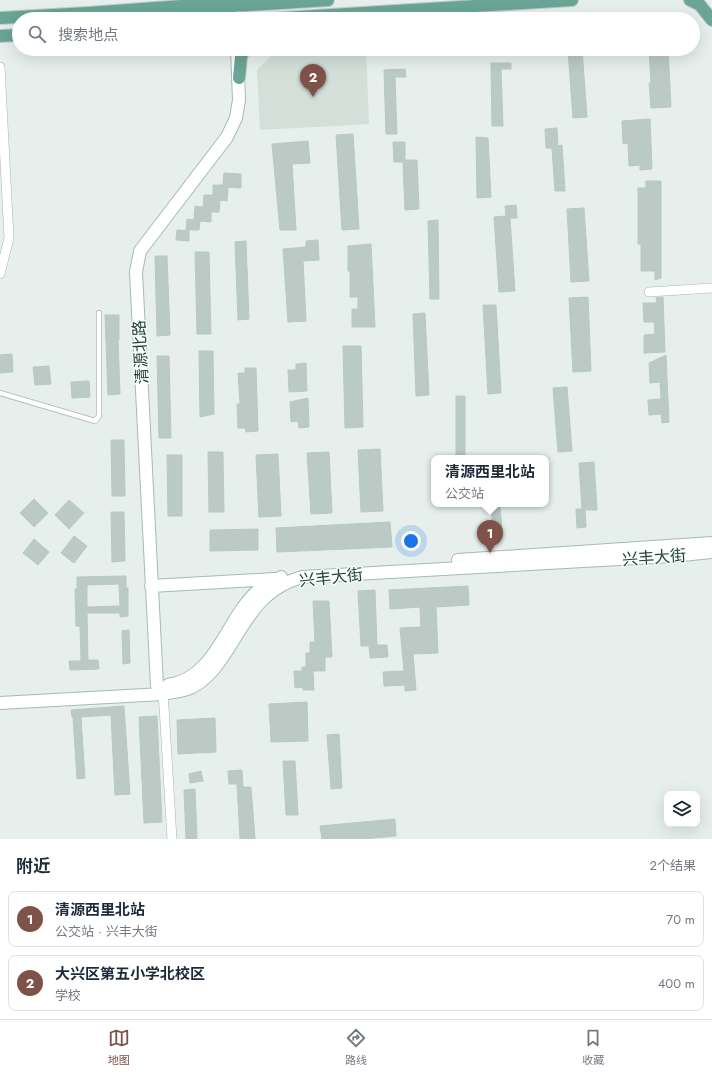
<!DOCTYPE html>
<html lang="zh">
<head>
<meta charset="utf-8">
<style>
	body { margin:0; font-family:Jost,"Noto Sans SC",sans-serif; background:#f6f6f7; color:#1f2937 }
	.controls { position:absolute; right:12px; bottom:12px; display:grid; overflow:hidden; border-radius:8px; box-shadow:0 4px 16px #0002 }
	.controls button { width:36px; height:36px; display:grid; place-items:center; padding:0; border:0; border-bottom:1px solid #e0e1e3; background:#fff; color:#1f2937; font:20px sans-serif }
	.you { position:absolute; left:411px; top:541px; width:14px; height:14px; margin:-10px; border:3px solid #fff; border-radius:50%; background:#1a73e8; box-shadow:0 0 0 6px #1a73e833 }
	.badge { display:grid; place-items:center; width:26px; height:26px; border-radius:50%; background:#7f5249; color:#fff; font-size:13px; font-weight:700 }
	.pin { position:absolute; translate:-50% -33px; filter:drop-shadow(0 1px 2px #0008) }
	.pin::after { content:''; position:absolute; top:21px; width:14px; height:12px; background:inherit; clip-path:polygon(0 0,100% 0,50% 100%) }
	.popup { position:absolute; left:431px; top:455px; width:118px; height:52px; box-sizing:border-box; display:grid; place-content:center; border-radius:8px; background:#fff; filter:drop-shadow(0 1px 3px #0005); font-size:13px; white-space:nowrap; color:#747a83 }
	.popup b { font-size:15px; color:#1f2937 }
	.popup::after { content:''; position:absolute; left:50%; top:100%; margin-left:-8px; border:8px solid transparent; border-top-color:#fff }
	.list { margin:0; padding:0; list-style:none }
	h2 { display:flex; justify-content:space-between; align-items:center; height:52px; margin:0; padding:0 16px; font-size:17px }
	h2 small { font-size:13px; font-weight:400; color:#747a83 }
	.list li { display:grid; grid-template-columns:26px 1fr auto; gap:12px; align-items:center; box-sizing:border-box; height:56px; margin:0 8px 8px; padding:0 8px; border:1px solid #e0e1e3; border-radius:8px }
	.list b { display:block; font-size:15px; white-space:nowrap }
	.list p { margin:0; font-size:13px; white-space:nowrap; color:#747a83 }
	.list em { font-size:13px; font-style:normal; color:#747a83 }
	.icon { flex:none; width:22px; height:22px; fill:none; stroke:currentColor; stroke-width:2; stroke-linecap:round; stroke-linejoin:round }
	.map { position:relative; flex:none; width:712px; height:839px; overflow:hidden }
	.search { position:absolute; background:#fff; box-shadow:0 4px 16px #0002; left:12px; right:12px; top:12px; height:44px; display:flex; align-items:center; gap:10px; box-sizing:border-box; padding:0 14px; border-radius:22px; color:#747a83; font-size:15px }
	.sheet { height:180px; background:#fff }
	nav { display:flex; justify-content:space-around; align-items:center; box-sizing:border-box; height:56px; border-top:1px solid #e0e1e3; background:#fff; font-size:11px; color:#747a83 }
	nav a { display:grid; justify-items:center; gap:2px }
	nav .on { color:#7f5249 }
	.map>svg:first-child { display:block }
	.built { fill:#d4dfda }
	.building { fill:#bbcac4; stroke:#b8c9c2; fill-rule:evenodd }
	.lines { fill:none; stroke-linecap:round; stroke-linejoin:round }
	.lane-casing { stroke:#a8b8b2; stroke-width:6 }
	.street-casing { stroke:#a8b8b2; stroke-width:10 }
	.secondary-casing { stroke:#a4bbb3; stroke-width:14 }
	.primary-casing { stroke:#c2cac8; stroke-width:14 }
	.lane { stroke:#fff; stroke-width:4.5 }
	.street { stroke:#fff; stroke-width:9 }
	.secondary { stroke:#fff; stroke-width:12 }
	.primary { stroke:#6aa596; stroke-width:12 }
	.labels { text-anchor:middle; stroke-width:3; stroke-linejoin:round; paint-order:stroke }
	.street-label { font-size:16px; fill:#24423a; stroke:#f7fbf9 }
</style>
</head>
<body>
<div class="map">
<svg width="712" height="839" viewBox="0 0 712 839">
	<rect width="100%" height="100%" fill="#e6efeb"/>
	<path class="built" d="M366,49L369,124L260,130L257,70L273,54Z"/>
	<path class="building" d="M582,49L587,117L573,118L568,50Z
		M649,49H668L671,107L651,108L649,83H651Z
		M491,63H511V69H501L503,126H492Z
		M405,69L406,77H395L397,134H386L384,70Z
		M650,119L652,169L640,170V165L629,166L628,143L623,144L622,121Z
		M557,128L558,146L562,145L565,191H555L552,148H546L545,129Z
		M353,134L359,229L342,230L336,135Z
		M476,137L488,138L491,197L477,198Z
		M308,141L310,163L292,164L296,230H280L272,144Z
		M393,142H405V160H417L419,209L405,210L403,162H394Z
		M224,173L241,174V188L228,187L227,201L220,200L219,212H211V222L200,221L199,230H186L187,219L194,220L195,206L203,207L204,195H213V185H223Z
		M646,181H661V278L655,280V271H641V244H638V188H646Z
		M516,205L517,218H510L515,291L499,292L494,217L506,216L505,206Z
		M584,208L589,281L571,282L567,209Z
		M438,220L439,299H430L428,221Z
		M177,230L189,231V241L176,240Z
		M318,240L319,260L303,261L306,321L288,322L283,249L306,247V241Z
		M246,241L249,319L238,320L235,242Z
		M371,244L375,327H352V309H358V297H350V271H348V246Z
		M195,252H209L211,334H197Z
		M155,256H167L170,335L157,336Z
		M588,297L591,371L573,372L569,298Z
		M663,297L665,352L644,353V335L655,334L654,322H644L643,303H657L656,298Z
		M483,305H496L501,393L488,394Z
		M425,313L429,395L416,396L413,314Z
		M105,315H119V340H118L120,394L108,395Z
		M343,346H361L363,427L345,428Z
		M199,351H213L214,414L200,417Z
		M12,354L13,372L0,373V355Z
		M666,355L669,422L662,423L661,414L649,415L648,400L661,399L660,382L650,383L649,363Z
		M157,356H169L171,438H159Z
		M306,363L307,391L289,392L288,370H296V364Z
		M49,366L51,384L35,385L33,367Z
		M245,368H256L258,431L246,432L245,428H238L237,404H240L238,373H245Z
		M89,381L90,397L72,398L71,382Z
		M567,387L572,451L558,452L553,388Z
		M456,396H465V458H456Z
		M308,398L309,427L299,428L298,421L291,422L290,402Z
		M111,440H124L125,496H112Z
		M380,449L383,511L361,512L358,450Z
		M208,452H223L224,512H209Z
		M329,452L332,513L311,514L307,453Z
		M278,454L281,516L259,517L256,455Z
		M167,455H182V516H168Z
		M594,462L597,510H585L586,527L577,528L576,509H582L579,463Z
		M34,499L48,513L34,527L20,513Z
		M69,500L84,513L69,529L55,515Z
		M491,504H500L502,532H493Z
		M111,512H124L125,561L112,562Z
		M390,522L392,547L277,552L276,528Z
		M258,529V550L210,551V530Z
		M74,536L87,546L74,563L61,553Z
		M34,539L49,552L38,565L23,553Z
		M126,576V588H128V616L120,617V613H87L88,660H98L99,669L70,670L69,661H81L80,626H76L75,589H77V577ZM119,584L120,606L87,607V585Z
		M468,586L469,605L436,607L438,653L413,654L416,690L405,691V685L384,686L383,672L404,671L400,628L421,627L420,607L390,609L389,590Z
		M375,590L377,645H387L388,657L370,658L369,646H361L358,591Z
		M313,601H329L332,657H325V671H313L314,690H303V687L295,688L294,671H302V667H306V653H310V642H315Z
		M129,630L130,663L123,664L122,631Z
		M307,702L308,741L271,742L269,704Z
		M124,706L130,794L115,795L111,715L81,717L85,778L77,779L73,717H72L71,710Z
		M157,716L162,822L144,823L139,717Z
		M215,718L216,752L178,754L177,720Z
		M339,734L342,788L331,789L327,735Z
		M283,761H295L298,815H286Z
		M242,770L243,787H251L255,839H240L237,784H229L228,771Z
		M201,771L203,781L190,783L189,774Z
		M195,789L197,839H186L184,790Z
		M395,819L396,836L363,839H322L320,826Z"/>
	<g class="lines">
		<defs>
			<path id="lane" d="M0,393L95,421L99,416V313"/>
			<path id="street" d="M0,67L9,238L0,274
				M649,292L712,288
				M159,689L163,694L164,707L172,839"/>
			<path id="secondary" d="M233,0L234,19
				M458,560L712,543
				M151,586L274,579
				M168,685C218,678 226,615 262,587C267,583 275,580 281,577
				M157,686L136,272L140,251L227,137L236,118L239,100L237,49
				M0,703L163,694C171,692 182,692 190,688C206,681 217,666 226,652C248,618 260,589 302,577L672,556L712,552"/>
			<path id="primary" d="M690,0L700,5L712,20
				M0,18L88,13L182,6H233L328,0
				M267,19L572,0
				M0,36L19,35
				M239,78L241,57L244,49"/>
		</defs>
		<use href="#lane" class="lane-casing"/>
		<use href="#street" class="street-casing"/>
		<use href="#secondary" class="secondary-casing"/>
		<use href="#primary" class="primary-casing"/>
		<use href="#lane" class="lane"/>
		<use href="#street" class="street"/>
		<use href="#secondary" class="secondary"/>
		<use href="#primary" class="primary"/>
	</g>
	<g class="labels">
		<g class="street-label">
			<text transform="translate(140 352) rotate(-93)" y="6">清源北路</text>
			<text transform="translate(654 557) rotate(-4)" y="6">兴丰大街</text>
			<text transform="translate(331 577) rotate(-6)" y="6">兴丰大街</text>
		</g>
	</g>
</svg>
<div class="controls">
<button><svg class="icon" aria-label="layers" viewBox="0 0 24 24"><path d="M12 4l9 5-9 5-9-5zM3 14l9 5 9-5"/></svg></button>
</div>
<div class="you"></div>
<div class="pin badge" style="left:490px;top:553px">1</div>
<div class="popup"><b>清源西里北站</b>公交站</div>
<div class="pin badge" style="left:313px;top:97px">2</div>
<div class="search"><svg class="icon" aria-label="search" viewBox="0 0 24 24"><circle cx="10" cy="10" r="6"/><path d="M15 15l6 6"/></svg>搜索地点</div>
</div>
<section class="sheet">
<h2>附近<small>2个结果</small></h2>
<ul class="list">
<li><span class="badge">1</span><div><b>清源西里北站</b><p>公交站 · 兴丰大街</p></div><em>70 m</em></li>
<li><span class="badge">2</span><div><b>大兴区第五小学北校区</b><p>学校</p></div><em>400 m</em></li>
</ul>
</section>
<nav>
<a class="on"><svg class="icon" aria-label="map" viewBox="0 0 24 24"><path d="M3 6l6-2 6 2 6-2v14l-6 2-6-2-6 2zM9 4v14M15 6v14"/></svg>地图</a>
<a><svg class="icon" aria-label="directions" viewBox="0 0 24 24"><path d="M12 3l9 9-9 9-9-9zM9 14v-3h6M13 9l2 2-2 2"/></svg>路线</a>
<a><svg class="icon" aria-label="saved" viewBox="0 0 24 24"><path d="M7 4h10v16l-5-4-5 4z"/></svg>收藏</a>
</nav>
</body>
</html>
